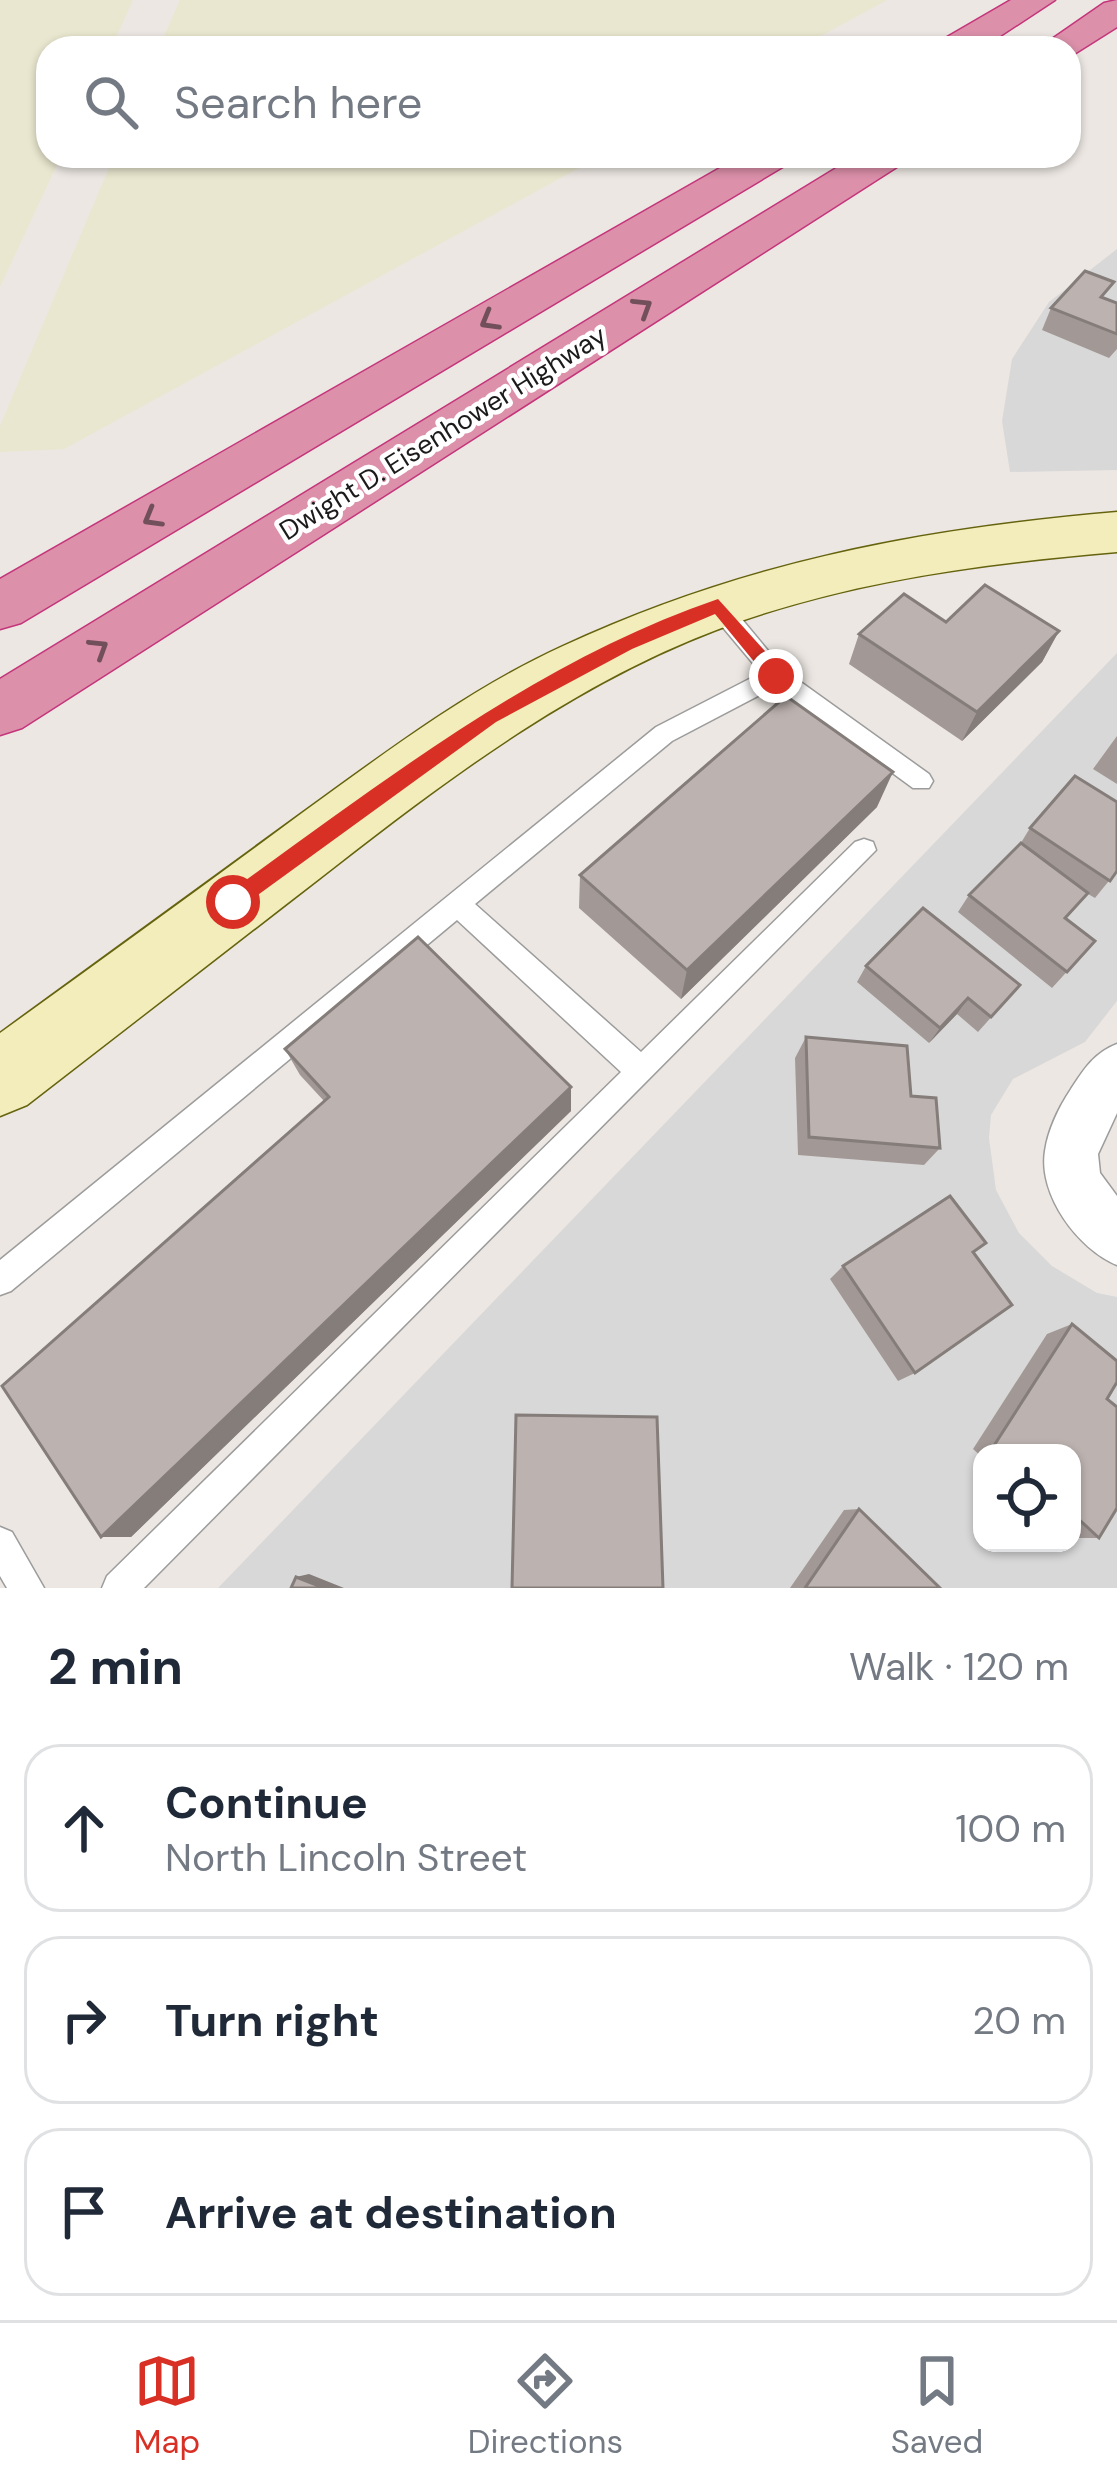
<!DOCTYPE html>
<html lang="en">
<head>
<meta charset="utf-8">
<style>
	body { margin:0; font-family:"DM Sans",sans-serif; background:#f6f6f7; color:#1f2937 }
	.controls { position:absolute; right:36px; bottom:36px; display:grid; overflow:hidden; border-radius:24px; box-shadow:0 3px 9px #0004 }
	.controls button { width:108px; height:108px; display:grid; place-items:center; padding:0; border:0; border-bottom:3px solid #e0e1e3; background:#fff; color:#1f2937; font:60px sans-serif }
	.stop { position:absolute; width:36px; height:36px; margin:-27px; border:9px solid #d93025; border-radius:50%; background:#fff }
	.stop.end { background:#d93025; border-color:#fff; box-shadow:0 3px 12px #0008 }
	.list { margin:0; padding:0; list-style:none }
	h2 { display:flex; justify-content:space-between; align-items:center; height:156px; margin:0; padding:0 48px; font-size:51px }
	h2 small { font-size:39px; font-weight:400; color:#747a83 }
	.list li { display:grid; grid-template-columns:78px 1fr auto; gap:36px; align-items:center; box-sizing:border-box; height:168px; margin:0 24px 24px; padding:0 24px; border:3px solid #e0e1e3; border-radius:36px }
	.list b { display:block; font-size:45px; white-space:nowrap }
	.list p { margin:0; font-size:39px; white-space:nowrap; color:#747a83 }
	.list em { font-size:39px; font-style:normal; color:#747a83 }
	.icon { flex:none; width:66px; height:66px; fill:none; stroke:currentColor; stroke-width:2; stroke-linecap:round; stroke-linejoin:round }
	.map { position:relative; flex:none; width:1117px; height:1588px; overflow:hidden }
	.search { position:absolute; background:#fff; box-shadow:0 3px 9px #0004; left:36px; right:36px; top:36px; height:132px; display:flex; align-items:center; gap:30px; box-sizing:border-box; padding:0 42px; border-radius:36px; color:#747a83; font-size:45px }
	.sheet { height:732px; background:#fff }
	nav { display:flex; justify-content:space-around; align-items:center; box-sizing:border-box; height:168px; border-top:3px solid #e0e1e3; background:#fff; font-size:33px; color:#747a83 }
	nav a { display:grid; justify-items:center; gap:6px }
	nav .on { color:#d93025 }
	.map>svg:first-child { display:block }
	.residential { fill:#d9d8d9; fill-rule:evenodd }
	.farmland { fill:#e9e7cf }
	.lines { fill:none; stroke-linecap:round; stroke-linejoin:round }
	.lane-casing { stroke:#9c9c9c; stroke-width:3 }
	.street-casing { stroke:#9c9c9c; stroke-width:3 }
	.secondary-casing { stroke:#66630f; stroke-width:3 }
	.highway-casing { stroke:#c4357b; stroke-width:3 }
	.lane { fill:#fff; fill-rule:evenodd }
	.street { fill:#fff; fill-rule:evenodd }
	.secondary { fill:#f2edba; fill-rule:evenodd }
	.highway { fill:#dc90aa; fill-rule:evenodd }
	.wall { fill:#a29996 }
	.shaded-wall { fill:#847d7a }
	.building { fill:#bcb2af; stroke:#847d7a; stroke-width:3 }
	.oneway { stroke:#72505b }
	.route { fill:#d93025 }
	.labels { text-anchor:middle; stroke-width:9; stroke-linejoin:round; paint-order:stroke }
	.far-street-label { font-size:27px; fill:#1b1b1b; stroke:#fff }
</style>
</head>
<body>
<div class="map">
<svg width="1117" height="1588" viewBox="0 0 1117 1588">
	<rect width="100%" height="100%" fill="#ece7e2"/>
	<path class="residential" d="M1117,249V470L1010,472L1002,421L1012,359L1049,302Z
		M1117,653V1001L1085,1042L1013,1079L991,1115L989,1138L996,1190L1019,1233L1052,1266L1097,1293L1117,1297V1588H218ZM982,1453H1072V1543H982Z"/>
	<path class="farmland" d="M0,0H133L111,48H48V156H61L0,287Z
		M180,0H887L799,48H159Z
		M114,156H601L64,449L0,452V426Z"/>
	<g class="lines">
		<defs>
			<path id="lane" d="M718,598L726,600L784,670L929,774L933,781L929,788H913L775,687L672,741L475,904L641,1052L855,842L864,839L873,842L876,850L144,1588H102L107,1576L621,1072L457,920L11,1291L0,1295V1260L656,727L761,673L710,612L707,606L710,600Z
				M0,1527L12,1532L44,1588H7L0,1576Z"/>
			<path id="street" d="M1117,1044V1113L1098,1154L1100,1173L1117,1196V1265C1078,1249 1038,1195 1045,1151C1048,1130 1059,1107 1071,1089C1084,1069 1094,1053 1117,1044Z"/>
			<path id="secondary" d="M1117,512V552C989,563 863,579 741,621C581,676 447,779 315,882C219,956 123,1031 27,1105L0,1116V1033C101,960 202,887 302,813C385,753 469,689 563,646C745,562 919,529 1117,512Z"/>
			<path id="highway" d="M1011,0H1055L982,48H936L942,40Z
				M1117,0V27L1071,56L1069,48H1039L1104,3Z
				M741,156H792L786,165L21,623L0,629V579Z
				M856,156H906L900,165L22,728L0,735V679Z"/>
		</defs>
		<use href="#lane" class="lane-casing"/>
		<use href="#street" class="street-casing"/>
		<use href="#secondary" class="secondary-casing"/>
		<use href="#highway" class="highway-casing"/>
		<use href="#lane" class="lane"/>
		<use href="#street" class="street"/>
		<use href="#secondary" class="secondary"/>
		<use href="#highway" class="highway"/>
	</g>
	<path class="wall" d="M1107,299L1117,303V349L1109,358L1042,330L1051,308Z
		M946,622L1059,631L1042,662L962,741L849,664L859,634Z
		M1117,736V784L1093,769Z
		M877,807L681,999L579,908L580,875Z
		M1030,828L1117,871L1095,898L1088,894L1066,919L1095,941L1052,988L958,912L969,895L1019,846Z
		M866,966L1020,985L978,1032L957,1014L929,1043L857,982Z
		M806,1037L911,1096L940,1148L924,1165L798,1155L795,1058Z
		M285,1049L571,1087V1111L131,1537H101L324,1101L300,1075Z
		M973,1252L915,1373L898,1381L830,1279L843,1266Z
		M1072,1324L1107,1399L1099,1538H1072V1453H982V1457L973,1449L1047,1334Z
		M859,1509L940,1588H790L844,1510Z"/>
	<path class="shaded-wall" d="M1059,631L1042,662L962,741L977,712Z
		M893,772L877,807L681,999L687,970Z
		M968,998L957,1014L929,1043L940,1028Z
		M571,1087V1111L131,1537H101Z
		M309,1574L344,1588H324L296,1577Z"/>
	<path class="building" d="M1085,271L1114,282L1101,297L1117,303V334L1051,308Z
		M985,585L1059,631L977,712L859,634L904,594L946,622Z
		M786,696L893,772L687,970L580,875Z
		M1075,776L1117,802V871L1110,881L1030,828Z
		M1021,843L1088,893L1065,918L1095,941L1067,972L969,895Z
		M923,908L1020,985L991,1017L968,998L940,1028L866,966Z
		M418,937L571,1087L101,1537L2,1386L329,1097L285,1049Z
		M806,1037L907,1046L911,1096L936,1098L940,1148L809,1137Z
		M950,1196L986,1243L973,1252L1012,1305L915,1373L843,1266Z
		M1072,1324L1117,1361V1382L1107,1399L1117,1407V1508L1099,1538L1072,1513V1453H1005L995,1444Z
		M516,1415L657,1417L663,1588H512Z
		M859,1509L940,1588H805Z
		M296,1577L324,1588H291Z"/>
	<defs><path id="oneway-chevron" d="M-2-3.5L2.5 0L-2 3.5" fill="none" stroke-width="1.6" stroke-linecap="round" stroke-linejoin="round" transform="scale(3)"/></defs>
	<g class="oneway">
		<use href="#oneway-chevron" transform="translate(643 307) rotate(-32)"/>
		<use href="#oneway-chevron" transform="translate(489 321) rotate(150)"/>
		<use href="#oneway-chevron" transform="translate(152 518) rotate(150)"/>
		<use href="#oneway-chevron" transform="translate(99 648) rotate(-32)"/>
	</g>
	<path class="route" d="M718,599L783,671V681H770L715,614L632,649L496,722L240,908H225V895C382,783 534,662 718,599Z"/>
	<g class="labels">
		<g class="far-street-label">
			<text transform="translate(443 433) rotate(-32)" y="9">Dwight D. Eisenhower Highway</text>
		</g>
	</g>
</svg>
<div class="controls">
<button><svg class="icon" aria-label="locate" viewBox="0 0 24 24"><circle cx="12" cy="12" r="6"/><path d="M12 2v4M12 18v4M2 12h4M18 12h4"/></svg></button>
</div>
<div class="stop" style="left:233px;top:902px"></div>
<div class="stop end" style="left:776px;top:676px"></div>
<div class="search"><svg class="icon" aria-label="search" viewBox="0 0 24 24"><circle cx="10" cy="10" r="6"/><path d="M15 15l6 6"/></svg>Search here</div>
</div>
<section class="sheet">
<h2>2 min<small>Walk · 120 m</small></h2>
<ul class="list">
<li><svg class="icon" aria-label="ahead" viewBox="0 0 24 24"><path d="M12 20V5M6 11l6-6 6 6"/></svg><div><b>Continue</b><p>North Lincoln Street</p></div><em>100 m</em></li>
<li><svg class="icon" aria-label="right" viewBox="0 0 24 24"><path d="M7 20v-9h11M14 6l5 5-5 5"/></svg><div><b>Turn right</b></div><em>20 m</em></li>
<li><svg class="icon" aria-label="arrive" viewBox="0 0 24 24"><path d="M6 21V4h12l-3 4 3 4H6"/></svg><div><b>Arrive at destination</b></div></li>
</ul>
</section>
<nav>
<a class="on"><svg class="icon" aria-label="map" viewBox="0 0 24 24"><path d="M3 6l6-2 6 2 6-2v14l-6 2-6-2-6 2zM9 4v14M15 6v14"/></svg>Map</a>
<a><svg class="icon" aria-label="directions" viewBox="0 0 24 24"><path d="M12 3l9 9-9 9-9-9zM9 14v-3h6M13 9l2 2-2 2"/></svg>Directions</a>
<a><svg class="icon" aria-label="saved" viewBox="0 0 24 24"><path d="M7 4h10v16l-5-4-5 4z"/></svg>Saved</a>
</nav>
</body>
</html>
